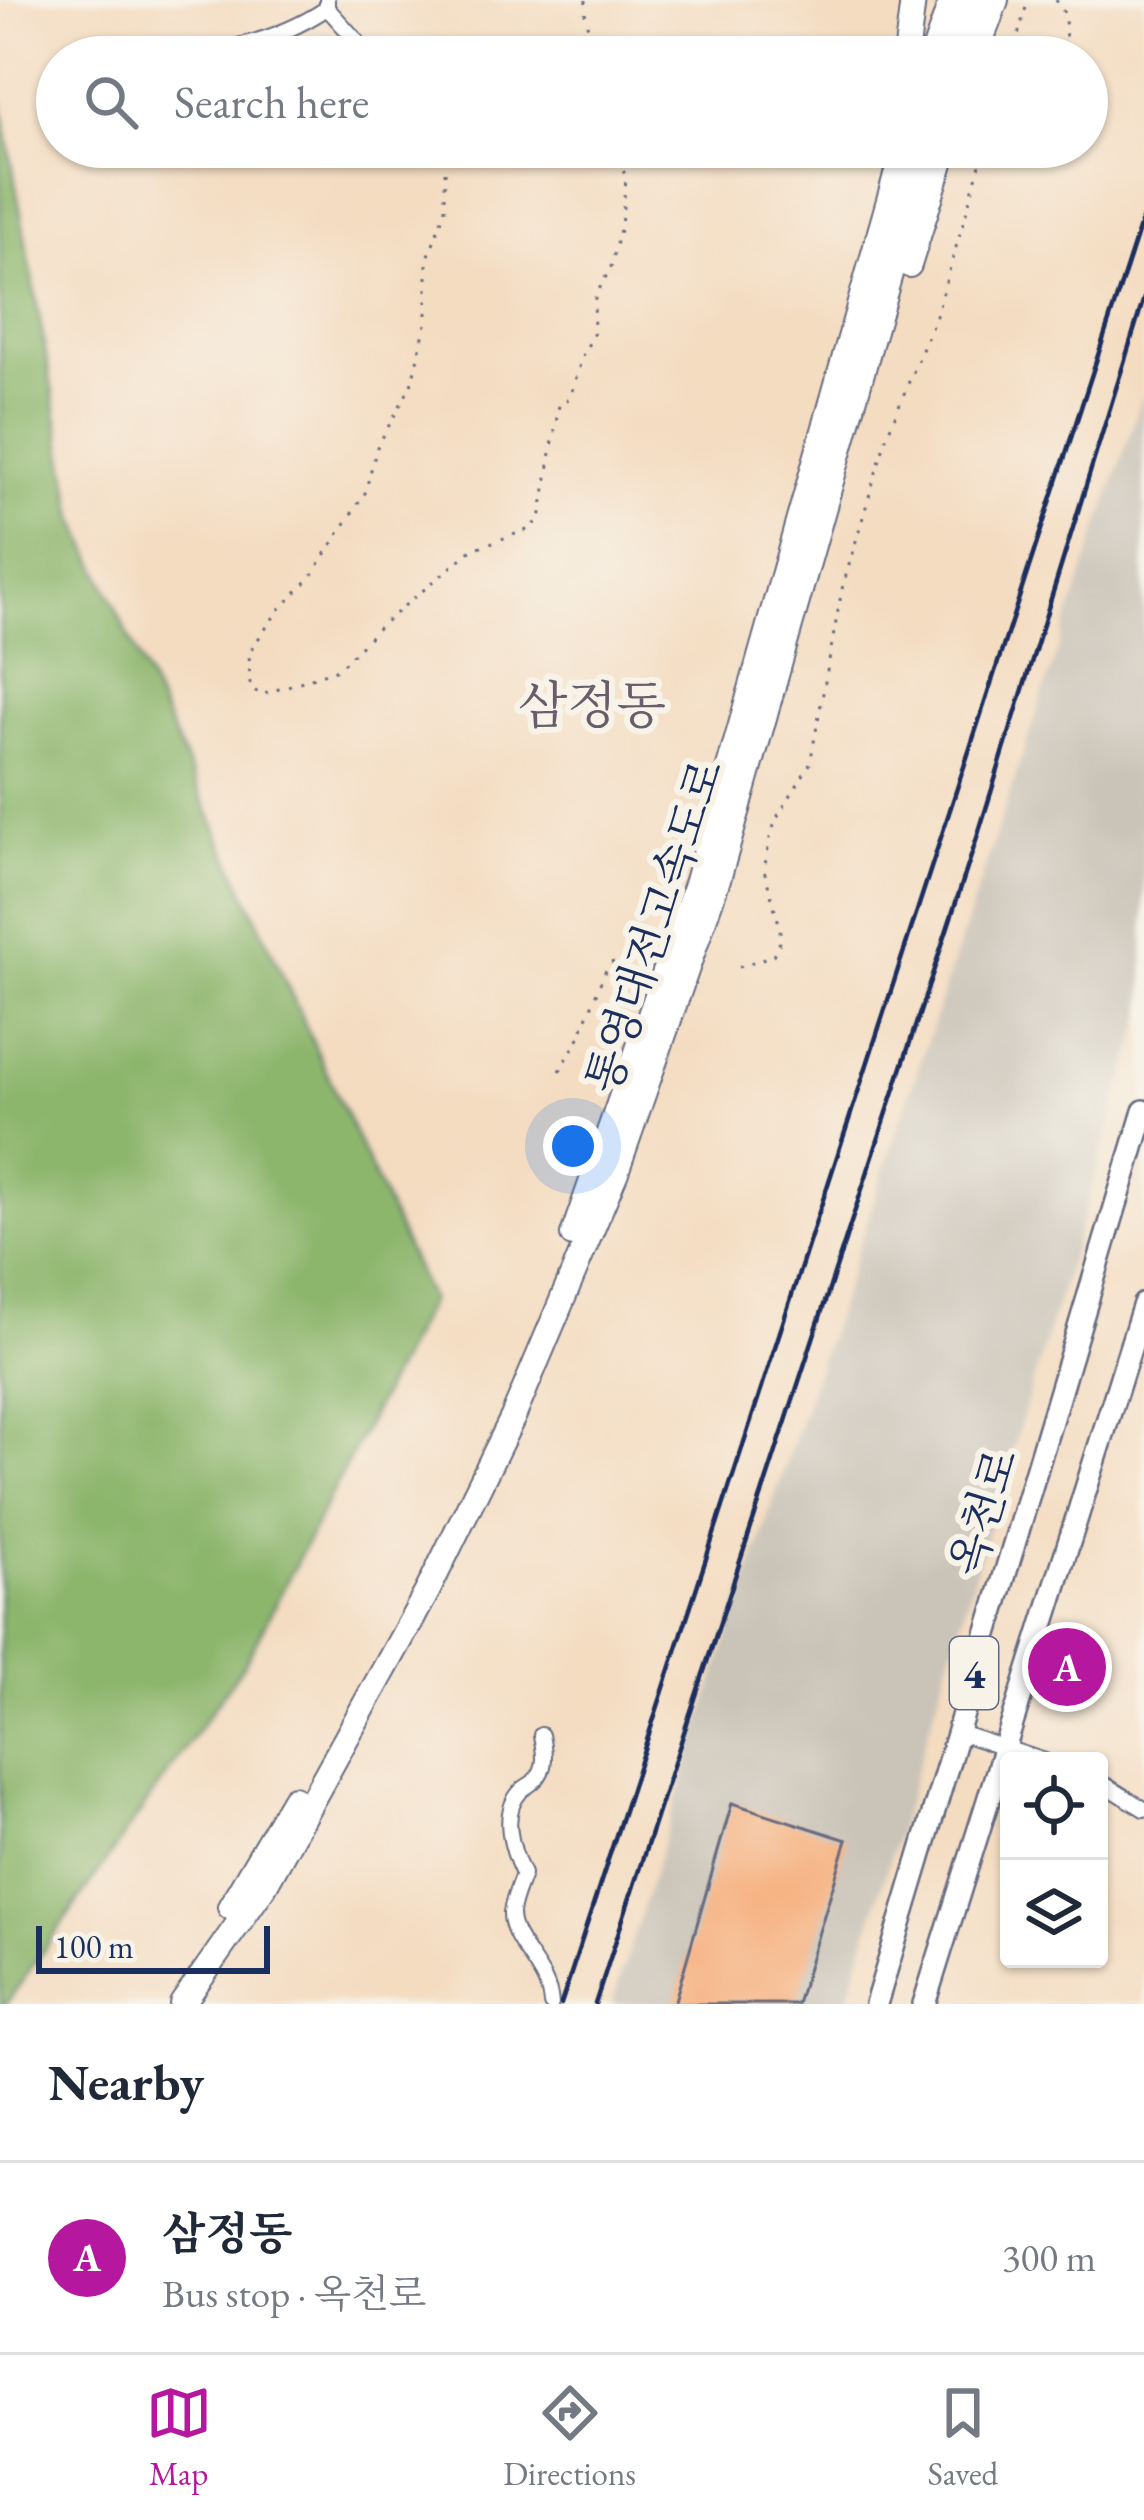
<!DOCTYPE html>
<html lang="en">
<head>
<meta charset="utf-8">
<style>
	body { margin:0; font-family:"EB Garamond","Noto Serif KR",serif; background:#f6f6f7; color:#1f2937 }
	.controls { position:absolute; right:36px; bottom:36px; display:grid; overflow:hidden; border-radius:12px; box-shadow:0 3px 9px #0004 }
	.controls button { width:108px; height:108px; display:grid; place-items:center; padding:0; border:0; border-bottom:3px solid #e0e1e3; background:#fff; color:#1f2937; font:60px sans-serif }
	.scale { position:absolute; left:36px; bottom:30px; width:234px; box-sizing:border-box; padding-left:12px; border:6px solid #1b2f5e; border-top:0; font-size:33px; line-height:42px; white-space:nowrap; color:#1b2f5e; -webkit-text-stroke:9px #f7f3e8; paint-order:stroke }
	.you { position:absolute; left:573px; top:1146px; width:42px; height:42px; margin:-30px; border:9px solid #fff; border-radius:50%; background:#1a73e8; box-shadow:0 0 0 18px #1a73e833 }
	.badge { display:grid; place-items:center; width:78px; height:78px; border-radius:50%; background:#b5179e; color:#fff; font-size:39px; font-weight:700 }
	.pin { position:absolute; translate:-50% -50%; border:6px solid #fff; box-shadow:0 3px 12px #0006 }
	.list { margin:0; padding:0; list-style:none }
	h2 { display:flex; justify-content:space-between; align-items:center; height:156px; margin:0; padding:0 48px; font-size:51px }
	h2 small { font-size:39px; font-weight:400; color:#747a83 }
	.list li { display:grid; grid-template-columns:78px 1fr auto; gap:36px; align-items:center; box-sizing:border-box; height:192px; padding:0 48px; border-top:3px solid #e0e1e3 }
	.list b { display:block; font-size:45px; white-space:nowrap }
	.list p { margin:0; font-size:39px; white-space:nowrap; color:#747a83 }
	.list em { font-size:39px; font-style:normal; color:#747a83 }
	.icon { flex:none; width:66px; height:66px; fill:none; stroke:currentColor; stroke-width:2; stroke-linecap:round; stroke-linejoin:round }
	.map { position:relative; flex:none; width:1144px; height:2004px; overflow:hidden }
	.search { position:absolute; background:#fff; box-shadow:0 3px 9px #0004; left:36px; right:36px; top:36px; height:132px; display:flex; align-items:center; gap:30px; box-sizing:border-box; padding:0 42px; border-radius:66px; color:#747a83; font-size:45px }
	.sheet { height:348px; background:#fff }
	nav { display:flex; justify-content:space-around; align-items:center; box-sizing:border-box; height:168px; border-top:3px solid #e0e1e3; background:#fff; font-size:33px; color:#747a83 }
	nav a { display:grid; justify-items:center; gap:6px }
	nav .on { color:#b5179e }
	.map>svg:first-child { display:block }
	.industrial { fill:#c9c3b8 }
	.forest { fill:#8db66d; stroke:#547266; stroke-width:3 }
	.building { fill:#f6b282 }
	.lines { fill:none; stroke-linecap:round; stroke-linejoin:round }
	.street-casing { stroke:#676c81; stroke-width:18 }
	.primary-casing { stroke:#676c81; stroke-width:26 }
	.highway-casing { stroke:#676c81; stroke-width:28 }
	.path { stroke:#676c81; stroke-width:3; stroke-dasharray:3 9; stroke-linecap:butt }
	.street { stroke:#fff; stroke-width:14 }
	.primary { stroke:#fff; stroke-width:21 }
	.highway { stroke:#fff; stroke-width:24 }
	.rail { stroke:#1b2f5e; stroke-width:4.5 }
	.labels { text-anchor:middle; stroke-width:12; stroke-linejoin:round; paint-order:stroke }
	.shield { fill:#f7f3e8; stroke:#5d6a87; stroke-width:3 }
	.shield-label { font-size:42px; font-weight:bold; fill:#1b2f5e }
	.street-label { font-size:45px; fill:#1b2f5e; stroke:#f7f3e8 }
	.quarter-label { font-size:51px; fill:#685d6b; stroke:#f7f3e8 }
</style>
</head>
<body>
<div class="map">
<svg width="1144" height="2004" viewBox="0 0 1144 2004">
	<rect width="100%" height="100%" fill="#f7f3e8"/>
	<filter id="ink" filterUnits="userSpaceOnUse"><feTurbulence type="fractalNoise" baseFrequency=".00833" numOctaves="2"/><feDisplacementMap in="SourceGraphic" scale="24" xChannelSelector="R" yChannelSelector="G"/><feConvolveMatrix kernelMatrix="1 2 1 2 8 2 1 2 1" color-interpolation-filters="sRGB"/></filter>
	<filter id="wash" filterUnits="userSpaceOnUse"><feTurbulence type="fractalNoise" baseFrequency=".004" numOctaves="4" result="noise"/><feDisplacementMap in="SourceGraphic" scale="48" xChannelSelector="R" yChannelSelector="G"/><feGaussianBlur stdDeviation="2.7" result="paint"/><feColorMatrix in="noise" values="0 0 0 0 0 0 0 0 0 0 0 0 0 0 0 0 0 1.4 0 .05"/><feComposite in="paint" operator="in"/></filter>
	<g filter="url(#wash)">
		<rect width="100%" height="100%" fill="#f4dcc1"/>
		<path class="industrial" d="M1144,392V1013L846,2004H612L726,1643Z"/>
		<path class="forest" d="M0,96L75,518L430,1300L246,1661L6,2004H0Z"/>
		<g id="blocks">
			<path class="building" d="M732,1803L847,1840L797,2004H674Z"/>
		</g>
	</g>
	<g filter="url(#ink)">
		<use href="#blocks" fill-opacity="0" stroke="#676c81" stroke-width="3"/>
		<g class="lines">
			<defs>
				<path id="street" d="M327,8L365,50
					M211,51C252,45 293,31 327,8V0
					M956,1732L1045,1761
					M541,1735C544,1751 548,1768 535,1780C531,1785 524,1787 520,1792C500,1814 512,1851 523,1874C519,1886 512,1901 511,1913C510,1943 549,1968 551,2004
					M1099,1781L1144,1809"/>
				<path id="primary" d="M876,2004L1144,1111
					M924,2004L1144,1304"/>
				<path id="highway" d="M906,57L913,0
					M932,57L952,0
					M953,57L972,0
					M975,57L996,0
					M909,265L946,147
					M573,1235L697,881L904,147
					M230,1907L294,1798
					M182,2004L264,1887L427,1592L513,1417L616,1172L719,876L926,147"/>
			</defs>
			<use href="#street" class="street-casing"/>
			<use href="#primary" class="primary-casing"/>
			<use href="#highway" class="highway-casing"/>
			<path class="path" d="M586,0L585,19L599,57
				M1056,0L1065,14L1066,57
				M1012,57L1028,0
				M445,147V210L427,261V320L411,386L377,447L365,493L311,577L278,611L249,652L250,687L261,695L338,669L380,626L473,549L530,529L540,519L559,405L570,398L584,350L593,338L595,297L611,267L621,225L626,179L616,147
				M739,967L773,955L780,942V927L764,870L770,838L776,819L810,764L842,589L887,435L936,316L985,147
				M560,1071L581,1034L604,973L611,963L622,959"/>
			<use href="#street" class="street"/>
			<use href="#primary" class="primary"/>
			<use href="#highway" class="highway"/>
			<path class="rail" d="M561,2004L1144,214
				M595,2004L976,841L1144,298"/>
		</g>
	</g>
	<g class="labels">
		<rect class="shield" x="950" y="1637" width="48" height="72" rx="9"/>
		<g class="shield-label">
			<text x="974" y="1688">4</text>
		</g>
		<g class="street-label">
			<text transform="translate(654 926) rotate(-72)" y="16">통영대전고속도로</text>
			<text transform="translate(983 1512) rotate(-73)" y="16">옥천로</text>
		</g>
		<g class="quarter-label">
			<text x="592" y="723">삼정동</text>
		</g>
	</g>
</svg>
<div class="controls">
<button><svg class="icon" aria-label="locate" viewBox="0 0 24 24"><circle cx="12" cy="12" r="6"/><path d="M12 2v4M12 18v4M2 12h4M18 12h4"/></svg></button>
<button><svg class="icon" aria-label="layers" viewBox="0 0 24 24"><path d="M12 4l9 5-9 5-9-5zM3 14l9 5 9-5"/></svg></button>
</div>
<div class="scale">100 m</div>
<div class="you"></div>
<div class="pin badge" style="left:1067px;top:1667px">A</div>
<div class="search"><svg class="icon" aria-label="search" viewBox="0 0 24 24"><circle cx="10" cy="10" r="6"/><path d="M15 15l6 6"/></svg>Search here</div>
</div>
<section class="sheet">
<h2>Nearby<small></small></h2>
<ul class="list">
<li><span class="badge">A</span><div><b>삼정동</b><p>Bus stop · 옥천로</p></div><em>300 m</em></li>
</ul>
</section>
<nav>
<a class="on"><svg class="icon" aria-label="map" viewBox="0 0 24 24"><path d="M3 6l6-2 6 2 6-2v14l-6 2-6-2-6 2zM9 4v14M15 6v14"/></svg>Map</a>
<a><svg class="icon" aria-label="directions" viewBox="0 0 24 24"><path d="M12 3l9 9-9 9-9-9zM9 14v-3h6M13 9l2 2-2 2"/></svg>Directions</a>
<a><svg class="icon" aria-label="saved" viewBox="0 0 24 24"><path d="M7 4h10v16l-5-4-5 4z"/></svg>Saved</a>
</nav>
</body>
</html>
